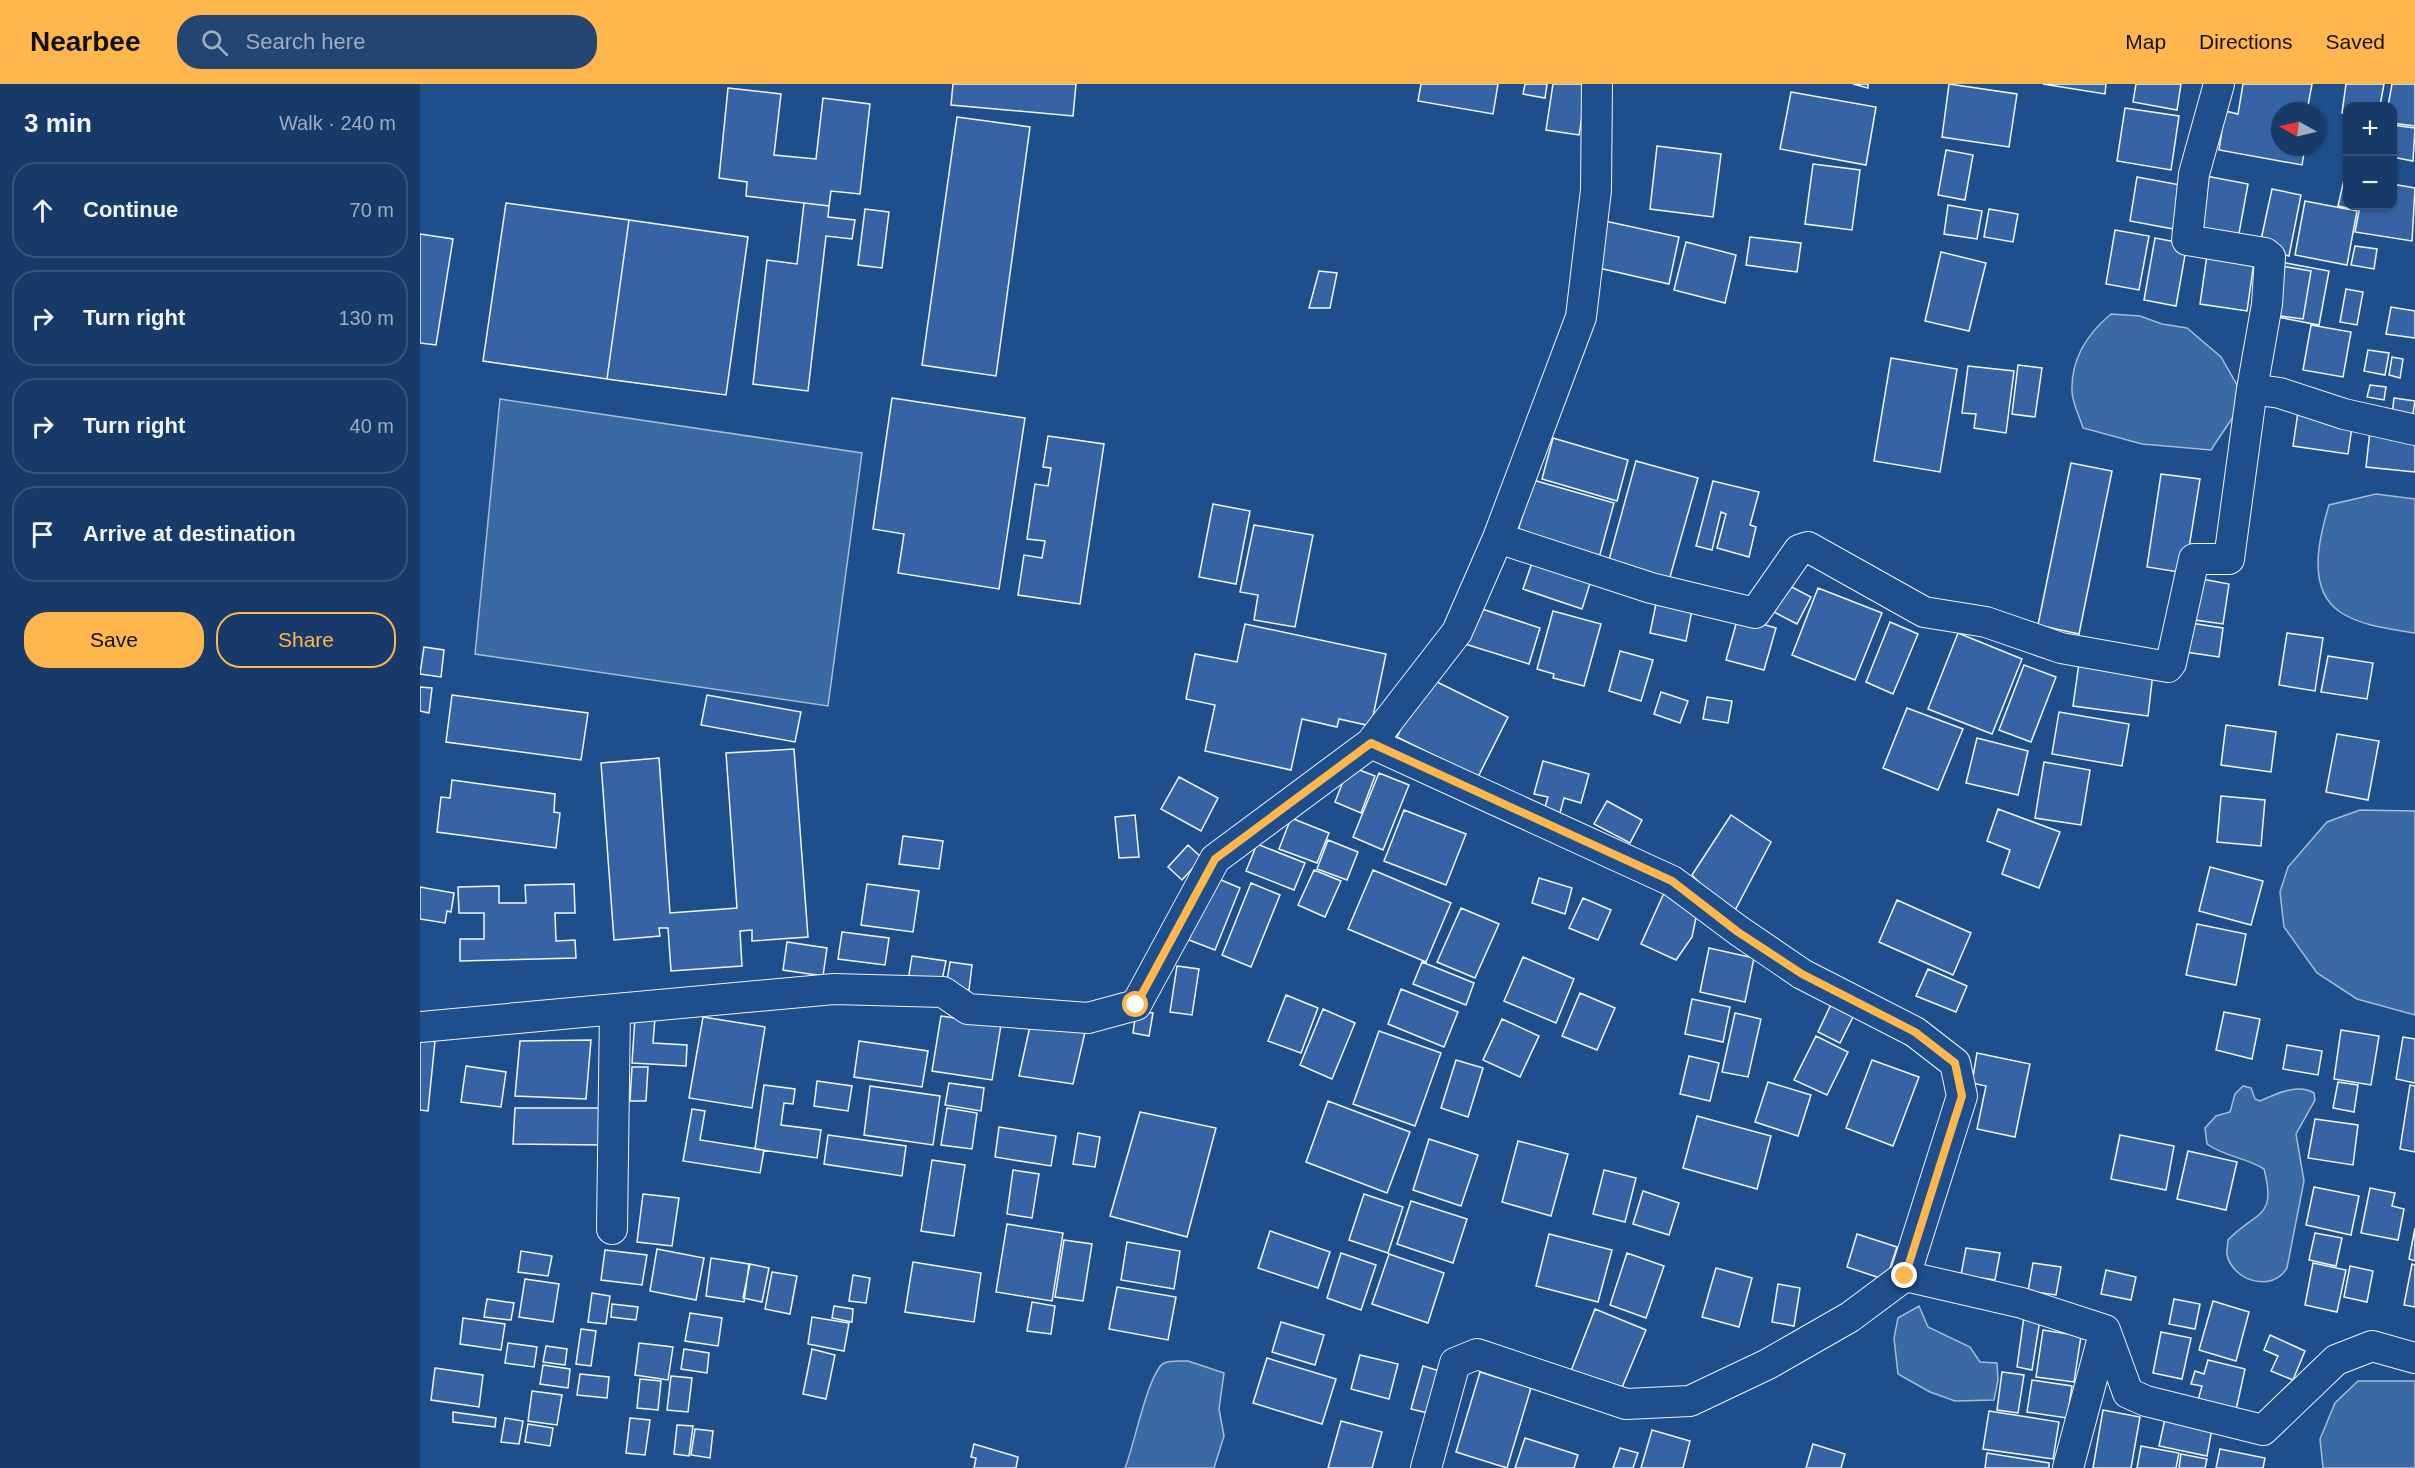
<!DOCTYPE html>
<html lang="en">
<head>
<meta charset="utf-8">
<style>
	body { margin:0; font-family:Arial,sans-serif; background:#244571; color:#f1f3f6 }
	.controls { position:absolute; right:18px; top:18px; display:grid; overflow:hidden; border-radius:12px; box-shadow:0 2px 4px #0004 }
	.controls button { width:54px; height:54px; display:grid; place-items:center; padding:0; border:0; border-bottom:2px solid #36547d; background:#173a69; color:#f1f3f6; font:30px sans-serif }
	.compass { position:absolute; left:1851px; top:18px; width:54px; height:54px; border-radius:50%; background:#173a69; box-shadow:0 2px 4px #0004; rotate:278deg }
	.stop { position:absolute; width:18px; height:18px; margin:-14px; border:4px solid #ffb74d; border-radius:50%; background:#fff }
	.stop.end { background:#ffb74d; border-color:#fff; box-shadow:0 2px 6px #0008 }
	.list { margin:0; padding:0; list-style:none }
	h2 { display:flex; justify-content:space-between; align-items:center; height:78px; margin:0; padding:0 24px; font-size:26px }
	h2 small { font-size:20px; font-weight:400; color:#9eadc0 }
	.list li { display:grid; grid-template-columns:39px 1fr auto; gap:18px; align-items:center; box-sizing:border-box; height:96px; margin:0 12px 12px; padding:0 12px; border:2px solid #36547d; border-radius:24px }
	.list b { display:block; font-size:22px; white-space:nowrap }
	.list em { font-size:20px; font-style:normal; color:#9eadc0 }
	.actions { display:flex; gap:12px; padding:18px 24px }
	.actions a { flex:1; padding:14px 0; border:2px solid #ffb74d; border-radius:24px; text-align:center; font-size:21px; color:#ffb74d }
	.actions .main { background:#ffb74d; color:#111 }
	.icon { flex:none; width:33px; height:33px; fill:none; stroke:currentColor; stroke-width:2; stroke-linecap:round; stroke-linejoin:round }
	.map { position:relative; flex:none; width:1995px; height:1384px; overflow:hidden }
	header { display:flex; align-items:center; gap:36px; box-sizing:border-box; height:84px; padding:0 30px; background:#ffb74d; color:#111 }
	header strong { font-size:28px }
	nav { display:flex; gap:33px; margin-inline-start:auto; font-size:21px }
	.search { width:420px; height:54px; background:#244571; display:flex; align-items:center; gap:15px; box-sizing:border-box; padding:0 21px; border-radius:24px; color:#9eadc0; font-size:22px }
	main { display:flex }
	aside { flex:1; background:#173a69 }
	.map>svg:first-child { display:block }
	.water { fill:#3b69a3; stroke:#a8bbd7; stroke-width:1.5 }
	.building { fill:#3563a3; stroke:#f2f6ff; stroke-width:1.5 }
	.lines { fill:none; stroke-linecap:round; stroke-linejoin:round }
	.minor-casing { stroke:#f2f6ff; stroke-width:32 }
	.minor { stroke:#1f4e8c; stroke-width:30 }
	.route { stroke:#ffb74d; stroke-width:8 }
</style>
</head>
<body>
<header>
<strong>Nearbee</strong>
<div class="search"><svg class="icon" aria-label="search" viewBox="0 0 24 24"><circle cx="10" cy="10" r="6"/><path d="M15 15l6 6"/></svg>Search here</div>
<nav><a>Map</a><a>Directions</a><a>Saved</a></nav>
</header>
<main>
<aside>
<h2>3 min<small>Walk · 240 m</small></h2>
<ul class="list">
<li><svg class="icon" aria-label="ahead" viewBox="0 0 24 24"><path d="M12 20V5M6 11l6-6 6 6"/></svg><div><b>Continue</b></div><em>70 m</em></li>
<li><svg class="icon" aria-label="right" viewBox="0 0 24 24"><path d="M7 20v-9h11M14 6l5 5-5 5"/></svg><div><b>Turn right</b></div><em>130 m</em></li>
<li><svg class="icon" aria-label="right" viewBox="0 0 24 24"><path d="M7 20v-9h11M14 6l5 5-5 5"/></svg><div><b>Turn right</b></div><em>40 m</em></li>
<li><svg class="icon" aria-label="arrive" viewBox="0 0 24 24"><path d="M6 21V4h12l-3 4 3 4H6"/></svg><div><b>Arrive at destination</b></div></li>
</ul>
<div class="actions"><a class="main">Save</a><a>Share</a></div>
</aside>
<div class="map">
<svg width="1995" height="1384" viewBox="0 0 1995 1384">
	<rect width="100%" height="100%" fill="#1f4e8c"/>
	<path class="water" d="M1691,230L1720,232L1742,240L1767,244L1801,273L1817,301V327L1791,366L1722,360L1663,344C1660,333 1652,319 1652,307C1651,275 1667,250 1691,230Z
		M80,315L442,369L408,622L55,570Z
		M1956,410L1995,415V549C1971,545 1941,542 1920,528C1886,505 1899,454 1909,421Z
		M1940,726L1995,727V931L1937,915L1897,889L1864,843L1860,808L1868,783L1907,738Z
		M1823,1002L1831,1004L1835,1015L1840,1017C1856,1010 1878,999 1894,1009L1895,1016L1876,1050L1884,1097L1867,1184C1852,1209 1813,1197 1807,1171C1806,1167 1808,1161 1808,1156C1837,1126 1857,1135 1844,1085C1825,1073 1805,1073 1787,1060L1785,1044L1796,1032L1810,1028L1815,1010Z
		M1499,1222L1508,1243L1550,1263L1560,1278L1577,1279L1578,1296L1574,1316L1535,1317L1510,1308L1478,1290L1474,1254L1478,1234Z
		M768,1277L804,1289L799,1325L804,1352L794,1384H705C714,1363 728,1288 744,1279C750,1276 761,1277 768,1277Z
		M1938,1297H1995V1384H1903L1900,1355L1915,1319Z"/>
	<path class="building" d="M533,0H656L653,32L531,21Z
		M1001,0H1078L1073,30L998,17Z
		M1105,0H1127L1125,14L1103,10Z
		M1133,0H1167L1159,51L1126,46Z
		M1433,0H1448V4Z
		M1529,0L1597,10L1589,63L1522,53Z
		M1623,0H1686L1685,10Z
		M1716,0H1761L1757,26L1713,18Z
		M1823,0H1892L1887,27H1860V63H1885L1882,81L1799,66L1805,27L1818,30Z
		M1926,0H1964L1960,22H1928V30L1922,29Z
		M1972,0H1995V42L1972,39V22H1968Z
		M308,4L361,10L354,71L396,75L403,14L450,20L440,110L411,107L409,122L326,112L327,98L299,94Z
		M1371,8L1456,23L1446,81L1360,65Z
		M1705,24L1759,32L1751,86L1697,77Z
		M537,33L610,43L576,292L502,281Z
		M1972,41L1995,44L1993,77L1972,73Z
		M1237,62L1301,70L1293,133L1230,125Z
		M1526,66L1553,71L1545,116L1518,111Z
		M1393,80L1440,86L1432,146L1385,140Z
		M1925,91H1928V122H1937L1936,126L1918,122Z
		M1786,92L1828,100L1818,155L1777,148Z
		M1717,93L1766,102L1759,146L1710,137Z
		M1972,100L1995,104L1992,157L1935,148L1940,122H1972Z
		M1852,105L1881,111L1869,172L1839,165Z
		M1885,117L1937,127L1927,181L1875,171Z
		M86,119L209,136L187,295L63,277Z
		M384,119L409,122L408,133L435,136L432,155L406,152L388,307L333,300L347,176L377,180Z
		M1528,121L1562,127L1557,155L1524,150Z
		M445,125L469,128L462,184L438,181Z
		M1569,125L1598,130L1593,158L1564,153Z
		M1171,134L1259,153L1249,200L1161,180Z
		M209,136L328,153L306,311L187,295Z
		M1695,146L1729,152L1719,206L1686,200Z
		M0,150L33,155L16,261L0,259Z
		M1330,153L1381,159L1377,188L1326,181Z
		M1735,154L1767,160L1756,222L1724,216Z
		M1266,158L1316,171L1305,219L1254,206Z
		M1935,162L1957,165L1954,185L1931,181Z
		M1788,164L1835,171L1827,227L1780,220Z
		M1521,168L1566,179L1549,247L1505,237Z
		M1861,178L1909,187L1899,241L1852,232Z
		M1861,182L1891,187L1883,235L1854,231Z
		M899,187L917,189L910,224H889Z
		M1926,205L1943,208L1937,241L1920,238Z
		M1971,223L1995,227V254L1966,250Z
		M1891,241L1931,248L1923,293L1883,286Z
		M1948,266L1969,269L1965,291L1944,287Z
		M1972,273L1983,275L1980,294L1969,291Z
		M1471,274L1537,285L1520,388L1454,377Z
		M1598,281L1622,284L1615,333L1592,330Z
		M1548,282L1594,287L1586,349L1554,344L1556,330L1542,329Z
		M1950,301L1966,303L1964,316L1947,313Z
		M472,314L605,334L579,505L478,489L484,450L453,445Z
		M1974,314L1995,317L1991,342L1971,339Z
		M1878,328L1933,336L1928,370L1873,362Z
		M1950,347L1995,352V388L1946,383Z
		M628,352L684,360L660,520L598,511L604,471L622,474L625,457L607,455L615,400L628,402L631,384L623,383Z
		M1133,354L1208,376L1197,417L1122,395Z
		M1216,377L1278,394L1248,500L1187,483Z
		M1651,379L1692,387L1659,550L1618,541Z
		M1741,390L1780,395L1765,489L1727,483Z
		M1113,396L1194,419L1179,474L1097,450Z
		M1293,397L1339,408L1330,441L1336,443L1329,473L1297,464L1306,430L1301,428L1292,466L1276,462Z
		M793,420L830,427L816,500L779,493Z
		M834,441L893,451L875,543L834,536L838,511L820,508Z
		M1113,476L1171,496L1162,525L1103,505Z
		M1782,495L1809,500L1803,540L1775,536Z
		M1364,499L1391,513L1377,540L1350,526Z
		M1398,504L1462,529L1435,596L1372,571Z
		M1237,515L1272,526L1266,557L1230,549Z
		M1056,523L1120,544L1109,580L1045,560Z
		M1133,527L1181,540L1164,602L1133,594L1134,590L1117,585Z
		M1318,533L1356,544L1344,586L1306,576Z
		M1470,538L1498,550L1473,610L1446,598Z
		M1764,538L1803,544L1799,573L1759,567Z
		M825,540L966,570L951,642L919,635L917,643L882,635L871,686L785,667L795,621L766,615L775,570L817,578Z
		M1538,549L1602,575L1572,650L1508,625Z
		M1867,549L1903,554L1895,607L1859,601Z
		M4,563L24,566L21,593L0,590Z
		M1200,567L1233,576L1221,617L1189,607Z
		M1908,572L1953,579L1947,615L1901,608Z
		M1659,579L1733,589L1728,632L1653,622Z
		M1604,581L1636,593L1611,658L1579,646Z
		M1007,593L1088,633L1058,693L977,653Z
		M0,603L12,604L9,629L0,627Z
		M1241,608L1268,617L1260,639L1234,630Z
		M32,611L168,629L161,676L26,658Z
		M287,611L381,628L375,658L281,641Z
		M1287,613L1312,617L1308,639L1283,635Z
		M1487,624L1543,645L1518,706L1463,684Z
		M1639,628L1709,640L1702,682L1632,670Z
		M1806,641L1856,648L1851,688L1801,681Z
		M1917,650L1959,657L1948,716L1906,708Z
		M1557,654L1608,667L1598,711L1546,699Z
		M374,665L388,853L332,857V846L320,847L322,882L251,887L248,844H239L240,852L194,856L181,679L239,674L250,829L317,824L306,669Z
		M1123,677L1169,690L1161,719L1144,714L1139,733L1123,729L1128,713L1114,710Z
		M1624,678L1670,686L1661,741L1615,734Z
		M929,682L955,692L941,729L915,718Z
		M959,689L989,701L963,766L933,753Z
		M759,693L798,714L781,747L741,725Z
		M32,696L135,710L134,728L140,729L136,764L17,748L21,713L30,714Z
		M1801,712L1845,716L1841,762L1797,758Z
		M1187,717L1222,736L1210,759L1174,740Z
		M1578,725L1640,748L1619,804L1582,790L1590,766L1567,757Z
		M984,726L1046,750L1026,801L964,777Z
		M715,731L719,773L699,774L695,733Z
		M1311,731L1351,758L1312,832L1272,791Z
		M871,734L909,749L897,779L859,765Z
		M483,752L523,757L519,785L479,780Z
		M908,756L938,768L927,796L897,785Z
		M837,760L885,779L874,806L826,787Z
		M768,761L782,774L762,796L748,783Z
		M1790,783L1843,797L1831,841L1779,827Z
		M894,786L921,797L905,833L878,821Z
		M953,786L1031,819L1006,878L928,845Z
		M794,793L820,804L795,866L769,856Z
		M1119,794L1152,804L1145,830L1112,819Z
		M831,799L860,811L831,883L802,871Z
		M154,800L155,829H135L136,857L155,856L156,874L40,877V855H64V829H39L38,803L79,802V819H106L105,801Z
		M447,800L499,807L493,848L441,841Z
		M0,803L34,809L31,828L27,827L25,839L0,835Z
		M1244,809L1278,824L1272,853L1256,876L1221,860Z
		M1163,814L1191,826L1178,856L1149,844Z
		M1477,816L1551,849L1533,891L1459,858Z
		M1041,824L1079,840L1055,894L1017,878Z
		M1777,840L1826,850L1816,901L1766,891Z
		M422,848L469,854L465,881L418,875Z
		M367,858L407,864L403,892L363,886Z
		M1289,864L1334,874L1325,918L1280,908Z
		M492,872L526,877L521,901L488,897Z
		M1103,873L1154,895L1136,939L1084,917Z
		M530,878L552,881L549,906L526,903Z
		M1002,878L1054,899L1046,921L993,900Z
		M757,882L779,885L772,931L750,928Z
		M1508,885L1547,902L1536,928L1496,912Z
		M981,905L1038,928L1024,963L968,940Z
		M1160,909L1195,924L1177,966L1142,952Z
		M866,911L898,924L881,969L848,957Z
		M1414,914L1437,925L1420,959L1398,948Z
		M1272,915L1310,923L1303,958L1265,950Z
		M903,925L935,939L912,995L880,981Z
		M716,927L733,929L729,952L713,949Z
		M1804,928L1840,935L1832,975L1796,966Z
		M1315,929L1341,935L1328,993L1302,988Z
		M521,932L581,941L572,996L512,987Z
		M215,933L235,934L233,959L267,961L266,982L212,979Z
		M283,933L345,943L332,1024L269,1014Z
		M612,933L666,944L653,1000L599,992Z
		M1082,935L1119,952L1100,993L1063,976Z
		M1921,946L1959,952L1951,1001L1914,995Z
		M959,947L1021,969L995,1042L933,1020Z
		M1396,952L1428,968L1407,1011L1374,996Z
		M1983,953L1995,955V999L1976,995Z
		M0,956L15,957L8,1027L0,1026Z
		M171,956L166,1015L95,1012L100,957Z
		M439,957L508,967L502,1003L434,993Z
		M1867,961L1902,967L1898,991L1863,985Z
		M1557,969L1610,980L1595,1053L1557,1045L1566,1002L1552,999Z
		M1269,972L1299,979L1290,1017L1260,1010Z
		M1036,976L1063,984L1048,1033L1021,1024Z
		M1452,976L1499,993L1473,1062L1426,1044Z
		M46,982L86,988L81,1023L41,1018Z
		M212,983H228L226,1017H210Z
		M397,997L432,1002L428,1027L394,1022Z
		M1348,998L1391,1011L1378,1052L1335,1038Z
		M1918,998L1938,1001L1934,1028L1913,1024Z
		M529,999L564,1004L561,1027L525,1021Z
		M344,1001L375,1005L373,1020L364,1019L361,1041L401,1046L397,1074L335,1065Z
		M1990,1001L1995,1002V1068L1980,1065Z
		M450,1002L520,1012L513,1061L444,1051Z
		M908,1017L990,1048L967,1109L886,1078Z
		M95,1024H180L183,1061L93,1060Z
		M527,1024L557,1029L552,1065L521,1061Z
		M272,1025L285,1027L280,1056L344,1066L340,1089L263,1077Z
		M720,1028L796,1044L767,1153L690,1132Z
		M1277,1032L1351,1052L1337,1105L1263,1084Z
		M1895,1035L1938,1041L1933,1081L1888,1074Z
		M579,1043L636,1052L631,1082L575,1073Z
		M658,1049L680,1053L675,1083L653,1080Z
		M408,1051L486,1062L482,1092L404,1080Z
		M1700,1051L1754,1062L1746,1106L1691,1095Z
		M1009,1055L1058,1071L1041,1122L993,1106Z
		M1098,1057L1148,1070L1131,1132L1082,1118Z
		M1768,1067L1817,1078L1806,1126L1757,1115Z
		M512,1076L545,1081L534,1152L501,1147Z
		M593,1086L619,1090L612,1134L587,1130Z
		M1184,1086L1216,1094L1205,1138L1173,1130Z
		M1894,1103L1939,1112L1931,1151L1886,1141Z
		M1950,1104L1975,1109L1972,1122L1984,1125L1978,1156L1941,1149Z
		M1223,1107L1259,1119L1249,1151L1213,1140Z
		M223,1110L259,1114L252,1162L217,1158Z
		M944,1110L983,1123L968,1169L929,1156Z
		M991,1117L1047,1135L1033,1179L977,1160Z
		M587,1140L643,1149L632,1217L576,1208Z
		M1995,1144V1177L1989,1175Z
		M850,1147L910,1168L898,1204L838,1184Z
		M1895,1149L1922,1154L1916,1182L1889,1176Z
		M1129,1150L1192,1166L1178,1218L1116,1202Z
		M1437,1150L1477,1163L1466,1196L1427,1183Z
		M644,1156L672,1160L663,1217L635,1213Z
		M707,1158L760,1167L754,1205L701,1196Z
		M1546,1164L1580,1169L1575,1196L1541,1191Z
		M237,1165L284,1174L276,1216L230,1207Z
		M185,1166L227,1171L222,1201L181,1196Z
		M101,1167L132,1172L128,1192L98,1188Z
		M921,1169L956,1181L941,1226L907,1214Z
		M1207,1169L1244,1182L1226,1234L1190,1221Z
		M969,1170L1024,1189L1008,1239L952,1220Z
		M291,1174L329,1180L324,1218L286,1212Z
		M493,1178L561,1189L554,1238L485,1228Z
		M1613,1179L1641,1183L1636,1211L1608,1207Z
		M1893,1179L1926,1186L1917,1228L1885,1221Z
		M330,1180L349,1184L342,1218L323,1214Z
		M1992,1180L1995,1181V1223L1984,1221Z
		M1930,1182L1953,1187L1947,1218L1924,1213Z
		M1296,1184L1332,1194L1319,1243L1282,1233Z
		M1686,1186L1716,1193L1711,1216L1681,1210Z
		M352,1188L377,1192L370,1230L345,1225Z
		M433,1191L450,1194L446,1219L429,1217Z
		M105,1195L139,1200L133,1238L99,1233Z
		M1358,1200L1380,1204L1374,1242L1352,1238Z
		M697,1203L756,1213L748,1256L689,1245Z
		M172,1209L190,1212L186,1240L168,1238Z
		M67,1215L94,1219L91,1236L64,1233Z
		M1754,1215L1780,1220L1775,1245L1749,1240Z
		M1793,1217L1829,1228L1816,1277L1779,1266Z
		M612,1218L635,1222L631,1250L607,1247Z
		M192,1220L218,1223L216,1236L191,1233Z
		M414,1222L433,1225L432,1238L412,1234Z
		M1175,1225L1226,1246L1198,1313L1149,1292Z
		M270,1229L302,1234L298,1262L265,1257Z
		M1604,1232L1620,1235L1612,1286L1597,1283Z
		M392,1233L429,1239L424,1267L388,1260Z
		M43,1234L85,1240L81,1266L40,1260Z
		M861,1238L904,1251L895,1281L852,1268Z
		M161,1245L176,1247L171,1282L156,1280Z
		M1623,1246L1661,1252L1654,1298L1616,1293Z
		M1741,1248L1771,1254L1762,1295L1733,1289Z
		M1850,1251L1885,1267L1873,1296L1851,1287L1858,1272L1844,1266Z
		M88,1259L117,1263L114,1283L85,1279Z
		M219,1259L253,1263L248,1296L215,1291Z
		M126,1262L147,1265L145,1281L123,1278Z
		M264,1265L289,1269L287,1289L261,1285Z
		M392,1265L415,1271L406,1315L383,1310Z
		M940,1271L978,1280L969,1315L931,1305Z
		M847,1274L916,1295L902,1340L833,1319Z
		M1788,1276L1825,1285L1814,1335L1775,1327L1782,1302L1771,1300L1775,1287L1784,1290Z
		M123,1281L150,1285L148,1304L120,1300Z
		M1003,1282L1023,1288L1012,1330L991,1325Z
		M15,1284L63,1291L59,1323L11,1316Z
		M1060,1288L1111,1304L1087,1384L1036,1368Z
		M1582,1288L1604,1291L1598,1329L1577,1326Z
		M160,1290L189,1293L187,1314L157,1311Z
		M251,1292L272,1294L268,1328L247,1326Z
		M220,1295L241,1297L238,1326L217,1324Z
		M1612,1296L1652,1302L1647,1334L1607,1328Z
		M112,1307L142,1311L137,1341L108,1337Z
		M1683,1326L1720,1333L1711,1384H1673Z
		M1569,1327L1639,1338L1633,1375L1563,1365Z
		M33,1328L76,1334L75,1343L33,1338Z
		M1746,1330L1793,1339L1787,1372L1739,1362Z
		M85,1334L103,1337L99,1360L81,1358Z
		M210,1334L230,1336L225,1371L206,1369Z
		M921,1337L962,1348L952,1384H908Z
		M108,1340L133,1344L130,1362L105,1358Z
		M257,1341L273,1342L269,1372L254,1370Z
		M275,1345L293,1347L290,1374L271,1371Z
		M1232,1346L1270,1357L1263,1384H1221Z
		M1105,1354L1158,1371L1154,1384H1095Z
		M554,1360L598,1373L596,1384H554L556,1374L551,1373Z
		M1393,1360L1425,1370L1421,1384H1386Z
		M1721,1362L1759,1369L1756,1384H1717Z
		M1200,1364L1218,1369L1213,1384H1193Z
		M1800,1365L1845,1374L1843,1384H1796Z
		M1567,1369L1629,1379V1384H1565Z
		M1761,1370L1787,1375L1785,1384H1759Z"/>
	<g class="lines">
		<defs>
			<path id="minor" d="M1832,305L1860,309L1924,330L1995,346
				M1078,454L1231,504L1335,529L1379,466L1388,463L1504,528L1566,538L1641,564L1748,583L1751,579L1774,475H1809L1832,305L1847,220L1850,173L1845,169L1767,156L1774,90L1799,0
				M951,659L1252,797L1319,847L1382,890L1495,948L1535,979L1542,1012L1485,1192
				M0,943L414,905L523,908L548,925L668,934L716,921L795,775L951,659L1037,548L1078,454L1161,233L1176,106L1177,0
				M192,1145L195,925
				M1006,1384L1035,1279L1057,1270L1206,1320L1270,1317L1348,1280L1430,1233L1485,1192L1602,1219L1685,1246L1708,1309L1726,1317L1843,1346L1916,1276L1952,1262L1995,1274
				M1648,1384L1685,1246"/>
		</defs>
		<use href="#minor" class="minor-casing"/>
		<use href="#minor" class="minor"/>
	</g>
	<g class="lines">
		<path class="route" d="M716,921L795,775L951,659L1252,797L1318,848L1382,890L1495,948L1535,979L1542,1012L1485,1192"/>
	</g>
</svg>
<div class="controls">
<button>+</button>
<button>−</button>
</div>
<svg class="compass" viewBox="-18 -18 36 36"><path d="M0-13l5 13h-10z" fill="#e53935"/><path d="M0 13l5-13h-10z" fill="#9eadc0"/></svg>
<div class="stop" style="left:716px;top:921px"></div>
<div class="stop end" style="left:1485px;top:1192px"></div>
</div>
</main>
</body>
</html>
